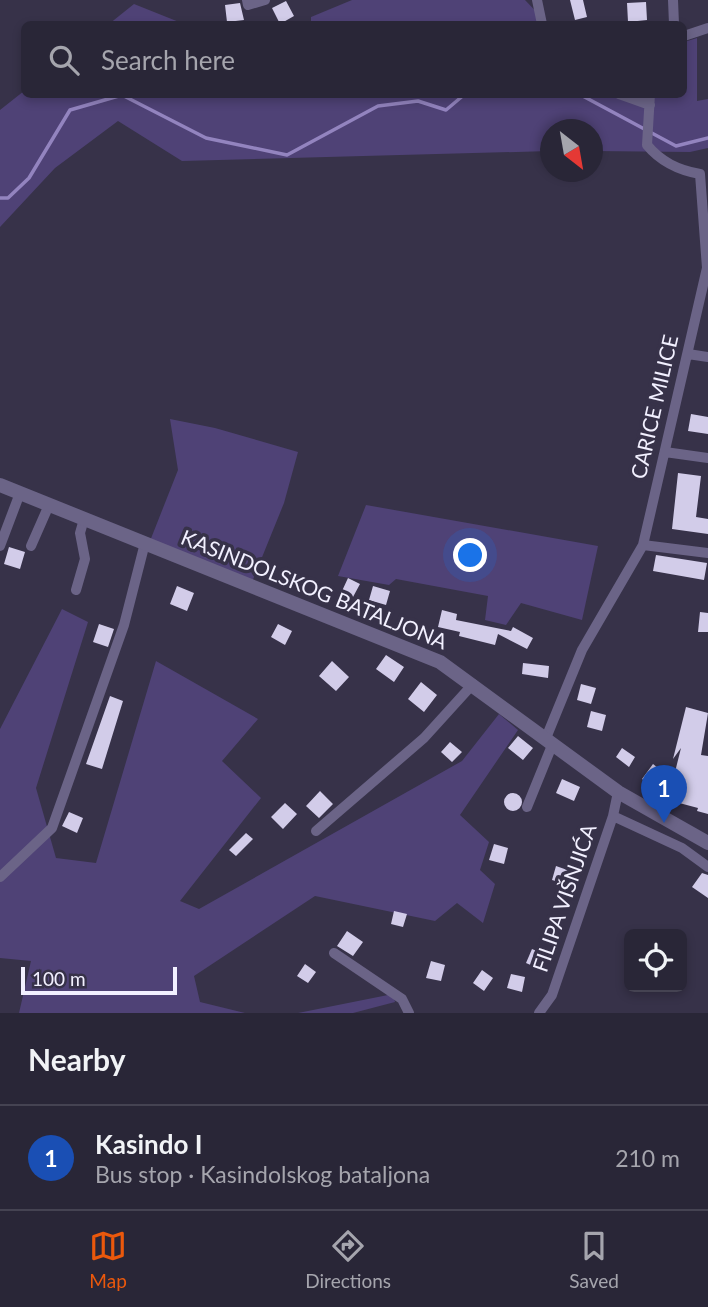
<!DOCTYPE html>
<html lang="en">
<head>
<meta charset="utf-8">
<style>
	body { margin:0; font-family:Lato,sans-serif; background:#353242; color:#f1f3f6 }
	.controls { position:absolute; right:21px; bottom:21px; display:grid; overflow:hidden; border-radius:10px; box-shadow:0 4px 10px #0003 }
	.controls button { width:63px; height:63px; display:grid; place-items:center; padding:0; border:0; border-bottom:2px solid #454352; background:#292637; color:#f1f3f6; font:35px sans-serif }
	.compass { position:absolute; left:540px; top:119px; width:63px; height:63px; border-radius:50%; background:#292637; box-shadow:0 4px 10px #0003; rotate:149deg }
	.scale { position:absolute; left:21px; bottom:18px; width:156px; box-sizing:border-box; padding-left:7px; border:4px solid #f2f0ff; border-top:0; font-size:19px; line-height:24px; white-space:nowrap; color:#f2f0ff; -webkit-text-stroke:5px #373249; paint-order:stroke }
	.you { position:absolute; left:471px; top:556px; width:24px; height:24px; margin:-18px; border:5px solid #fff; border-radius:50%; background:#1a73e8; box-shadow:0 0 0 10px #1a73e833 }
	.badge { display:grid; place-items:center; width:46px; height:46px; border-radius:50%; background:#ea580c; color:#fff; font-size:23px; font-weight:700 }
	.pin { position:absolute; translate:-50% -58px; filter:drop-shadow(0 2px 4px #0008) }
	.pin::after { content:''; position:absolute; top:37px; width:24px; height:21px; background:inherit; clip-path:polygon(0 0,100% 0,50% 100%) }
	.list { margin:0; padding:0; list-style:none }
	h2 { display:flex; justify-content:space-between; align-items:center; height:91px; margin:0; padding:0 28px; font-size:30px }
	h2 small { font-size:23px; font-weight:400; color:#a5a5ad }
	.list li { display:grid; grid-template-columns:46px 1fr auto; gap:21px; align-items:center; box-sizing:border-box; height:105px; padding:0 28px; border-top:2px solid #454352 }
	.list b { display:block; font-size:26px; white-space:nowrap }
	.list p { margin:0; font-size:23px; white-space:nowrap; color:#a5a5ad }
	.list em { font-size:23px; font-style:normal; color:#a5a5ad }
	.icon { flex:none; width:38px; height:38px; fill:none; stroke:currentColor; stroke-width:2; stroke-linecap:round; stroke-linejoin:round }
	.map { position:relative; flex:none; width:708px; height:1013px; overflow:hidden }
	.search { position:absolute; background:#292637; box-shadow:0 4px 10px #0003; left:21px; right:21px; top:21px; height:77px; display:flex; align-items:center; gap:18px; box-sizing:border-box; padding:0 24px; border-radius:10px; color:#a5a5ad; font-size:26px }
	.sheet { height:196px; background:#292637 }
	nav { display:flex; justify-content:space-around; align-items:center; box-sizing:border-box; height:98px; border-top:2px solid #454352; background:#292637; font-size:19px; color:#a5a5ad }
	nav a { display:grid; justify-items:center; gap:4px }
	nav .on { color:#ea580c }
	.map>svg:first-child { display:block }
	.green { fill:#4f4276 }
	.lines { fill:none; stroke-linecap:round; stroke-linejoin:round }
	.stream { stroke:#9384bf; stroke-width:3.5 }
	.building { fill:#d2cce9 }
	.minor { stroke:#6b6487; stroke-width:10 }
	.tertiary { stroke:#6b6487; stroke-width:14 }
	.labels { text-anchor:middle; stroke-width:7; stroke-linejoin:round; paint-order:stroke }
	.street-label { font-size:21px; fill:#f2f0ff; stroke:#373249 }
</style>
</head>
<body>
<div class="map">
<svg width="708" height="1013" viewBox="0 0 708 1013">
	<rect width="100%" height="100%" fill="#373249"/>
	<path class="green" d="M352,0H525L548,24H311V17Z
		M134,4L184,24H109Z
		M697,38V101L708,99V148L690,152L593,151L592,130H550V151L182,161L118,121L55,168L0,227V110L24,91V94H684V42Z
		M170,419L215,428L298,452L284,503L252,582L150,541L178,470Z
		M366,505L598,546L582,620L521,603L506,625L485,620L488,596L396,579L389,585L338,576Z
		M62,609L88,622L36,788L56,858L96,863L156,661L258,719L222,761L261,798L180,901L199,909L462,761L499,714L518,730L460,815L489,842L480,870L495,884L483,923L457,903L435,921L315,896L194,976L200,1002L245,1013H19L31,961L0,958V729Z
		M393,994L395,1002L353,1013H298Z"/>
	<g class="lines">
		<path class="stream" d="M579,94L676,146L708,138
			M0,198H8L29,178L70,110L122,95L206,138L287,155L378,106L418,101L446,110L465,94"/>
	</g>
	<path class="building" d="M570,0H583L587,17L575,20Z
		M286,1L294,16L280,24L272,8Z
		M646,2L647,20L628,22L627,3Z
		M240,3L244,20L227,22L225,5Z
		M691,414L708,417V434L688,431Z
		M678,473L701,476L696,517L708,519V534L672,529Z
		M9,547L25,552L20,569L4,564Z
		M656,555L707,563L704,580L653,571Z
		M348,578L360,584L353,597L342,591Z
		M177,586L194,593L187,611L170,604Z
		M373,586L390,591L386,605L369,600Z
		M442,610L457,614L456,620L511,631L513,627L533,638L527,649L498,634L495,645L459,636L460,632L438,627Z
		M700,612L708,613V632H698Z
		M99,624L114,629L108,647L93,642Z
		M278,624L292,631L285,645L271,637Z
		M386,655L404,667L394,682L376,669Z
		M332,661L349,677L336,691L319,676Z
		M523,663L549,666L548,678L522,674Z
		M421,682L437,695L424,712L408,699Z
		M581,684L596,688L591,704L577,700Z
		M110,696L123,701L102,769L86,764Z
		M686,707L708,713L701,755L708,756V814L697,811L698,808L668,800L681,748L673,759Z
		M591,711L606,715L602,731L587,727Z
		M518,736L533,748L523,760L508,748Z
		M450,742L462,752L452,762L441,752Z
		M622,748L635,757L629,767L616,757Z
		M653,764L663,772L652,786L642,779Z
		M562,779L580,787L574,801L556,793Z
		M320,791L333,804L319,818L306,806Z
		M504 802a9 9 0 1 1 18 0a9 9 0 1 1-18 0Z
		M285,803L297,814L283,829L271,817Z
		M69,812L83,818L77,833L62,826Z
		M246,833L253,839L236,856L229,850Z
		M494,844L508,848L504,864L489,860Z
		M556,866L573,872L569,885L552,880Z
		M702,873L708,875V898L692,887Z
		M394,911L407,914L403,927L391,924Z
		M347,931L363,942L353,956L337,946Z
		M532,949L548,956L542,970L526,963Z
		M431,961L445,965L441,981L426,978Z
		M305,964L316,972L308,983L297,976Z
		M482,970L493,978L484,991L473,983Z
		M511,974L525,977L522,992L507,988Z"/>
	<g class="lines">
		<path class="minor" d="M247,0L248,5L265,0
			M537,0L542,24
			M673,0L674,24
			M684,36L708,28
			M619,94L650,105
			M688,354L708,357
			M665,452L708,458
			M643,545L708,553
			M0,546L20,493
			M31,546L49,505
			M76,590L85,559L80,533L84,519
			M546,738L582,650L643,545L707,268L700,174C678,170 661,162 647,145L650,94
			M527,807L553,743
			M613,816L682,848L708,867
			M316,831L424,738L473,684
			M0,877L52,828L124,625L145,543
			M334,953L402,999L409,1013
			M539,1013L552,995L613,816L618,792"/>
		<path class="tertiary" d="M0,485L440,662L618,792L708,843"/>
	</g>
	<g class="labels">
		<g class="street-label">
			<text transform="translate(655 407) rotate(-77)" y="7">CARICE MILICE</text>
			<text transform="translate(314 590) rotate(22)" y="7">KASINDOLSKOG BATALJONA</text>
			<text transform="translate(565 898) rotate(-71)" y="7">FILIPA VIŠNJIĆA</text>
		</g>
	</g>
</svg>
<div class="controls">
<button><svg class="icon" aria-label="locate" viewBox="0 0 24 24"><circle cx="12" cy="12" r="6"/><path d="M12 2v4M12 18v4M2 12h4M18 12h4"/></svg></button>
</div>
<svg class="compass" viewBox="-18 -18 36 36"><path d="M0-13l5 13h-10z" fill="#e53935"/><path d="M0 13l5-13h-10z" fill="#a5a5ad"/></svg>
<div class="scale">100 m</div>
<div class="you"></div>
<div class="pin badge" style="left:664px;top:823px;background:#1a4fb4">1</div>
<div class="search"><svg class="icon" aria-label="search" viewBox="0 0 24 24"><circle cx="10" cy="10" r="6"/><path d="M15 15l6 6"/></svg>Search here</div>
</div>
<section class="sheet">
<h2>Nearby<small></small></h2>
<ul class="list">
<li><span class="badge" style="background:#1a4fb4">1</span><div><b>Kasindo I</b><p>Bus stop · Kasindolskog bataljona</p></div><em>210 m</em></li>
</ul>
</section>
<nav>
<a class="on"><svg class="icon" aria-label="map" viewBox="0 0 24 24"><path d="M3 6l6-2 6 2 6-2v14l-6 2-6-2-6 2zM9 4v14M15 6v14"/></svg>Map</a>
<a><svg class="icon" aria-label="directions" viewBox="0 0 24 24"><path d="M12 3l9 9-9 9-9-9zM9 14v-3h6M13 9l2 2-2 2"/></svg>Directions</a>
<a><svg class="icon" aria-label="saved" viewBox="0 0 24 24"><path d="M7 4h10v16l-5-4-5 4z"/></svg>Saved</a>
</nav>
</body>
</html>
